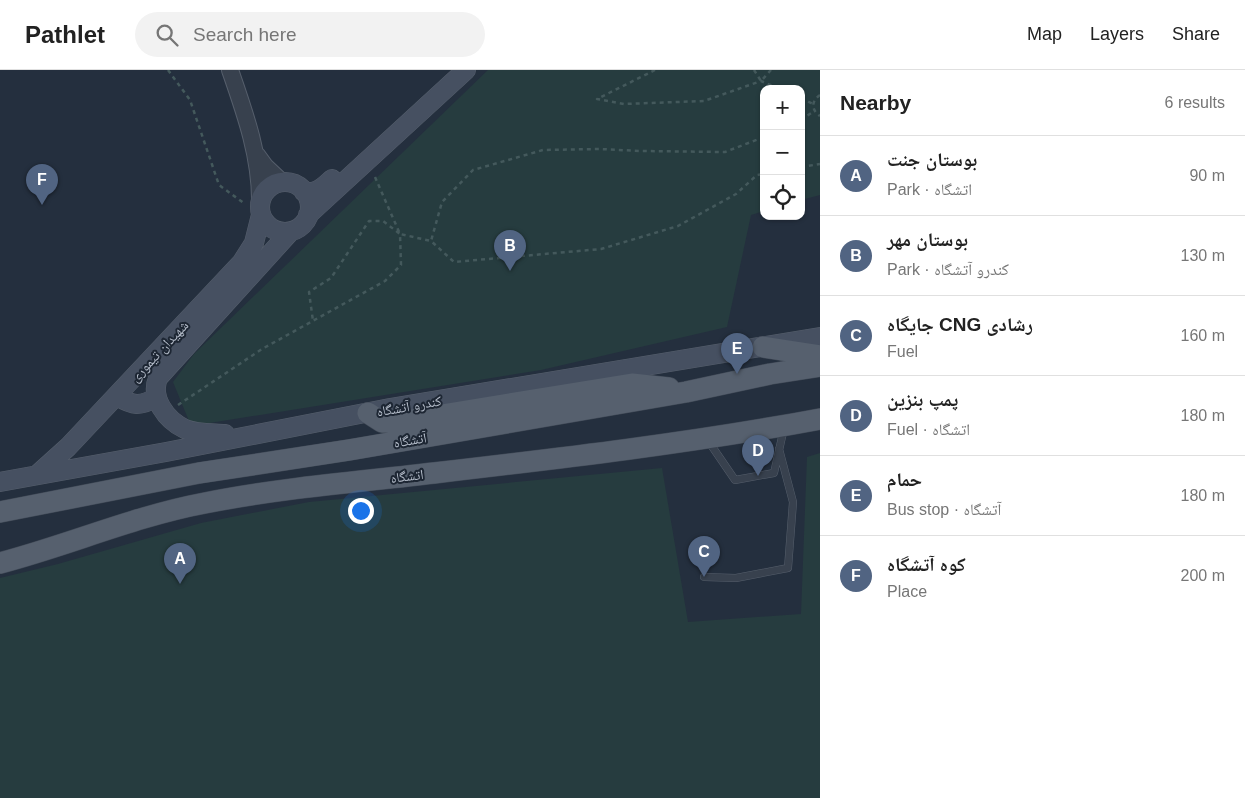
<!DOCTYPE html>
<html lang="en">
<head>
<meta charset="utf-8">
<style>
	body { margin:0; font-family:Helvetica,"Noto Naskh Arabic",sans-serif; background:#f2f2f2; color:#222 }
	.controls { position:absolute; right:15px; top:15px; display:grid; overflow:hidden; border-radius:10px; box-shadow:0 1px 4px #0004 }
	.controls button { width:45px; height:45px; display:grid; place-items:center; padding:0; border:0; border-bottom:1px solid #e0e0e0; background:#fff; color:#222; font:25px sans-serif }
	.you { position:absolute; left:360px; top:440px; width:18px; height:18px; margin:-12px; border:4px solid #fff; border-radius:50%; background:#1a73e8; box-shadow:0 0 0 8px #1a73e833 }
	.badge { display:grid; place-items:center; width:32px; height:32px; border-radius:50%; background:#516482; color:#fff; font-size:16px; font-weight:700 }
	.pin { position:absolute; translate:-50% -41px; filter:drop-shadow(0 1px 2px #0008) }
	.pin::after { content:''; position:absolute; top:26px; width:18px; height:15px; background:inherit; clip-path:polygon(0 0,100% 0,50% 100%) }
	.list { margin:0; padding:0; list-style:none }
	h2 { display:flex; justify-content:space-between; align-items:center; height:65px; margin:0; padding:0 20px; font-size:21px }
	h2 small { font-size:16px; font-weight:400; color:#767676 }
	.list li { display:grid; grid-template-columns:32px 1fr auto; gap:15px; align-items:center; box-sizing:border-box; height:80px; padding:0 20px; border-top:1px solid #e0e0e0 }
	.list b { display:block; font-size:19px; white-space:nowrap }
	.list p { margin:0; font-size:16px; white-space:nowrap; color:#767676 }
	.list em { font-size:16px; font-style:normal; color:#767676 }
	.icon { flex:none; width:28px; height:28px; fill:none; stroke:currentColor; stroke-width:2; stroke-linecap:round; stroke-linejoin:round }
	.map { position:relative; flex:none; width:820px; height:728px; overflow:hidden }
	header { display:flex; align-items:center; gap:30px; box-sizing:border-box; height:70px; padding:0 25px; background:#fff; border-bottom:1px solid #e0e0e0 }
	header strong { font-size:24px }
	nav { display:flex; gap:28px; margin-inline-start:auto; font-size:18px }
	.search { width:350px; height:45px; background:#f2f2f2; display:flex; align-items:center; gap:12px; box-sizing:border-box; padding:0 18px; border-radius:28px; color:#767676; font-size:19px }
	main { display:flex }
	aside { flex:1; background:#fff }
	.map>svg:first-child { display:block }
	.green { fill:#263c3f }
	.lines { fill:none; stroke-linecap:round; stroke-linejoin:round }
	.service-casing { stroke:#565f6c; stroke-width:8 }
	.tertiary-casing { stroke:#565f6c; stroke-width:18 }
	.secondary-casing { stroke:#565f6c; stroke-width:20 }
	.primary-casing { stroke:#414a57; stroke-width:22 }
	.path { stroke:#44595c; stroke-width:2.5; stroke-dasharray:4 4; stroke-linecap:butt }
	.service { stroke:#38414e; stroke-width:7 }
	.tertiary { stroke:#38414e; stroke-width:16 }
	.secondary { stroke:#465061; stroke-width:19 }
	.primary { stroke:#56606e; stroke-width:21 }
	.labels { text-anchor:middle; stroke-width:4; stroke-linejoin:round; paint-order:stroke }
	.street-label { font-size:14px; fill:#b4bcc9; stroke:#1d2633 }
</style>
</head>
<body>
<header>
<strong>Pathlet</strong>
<div class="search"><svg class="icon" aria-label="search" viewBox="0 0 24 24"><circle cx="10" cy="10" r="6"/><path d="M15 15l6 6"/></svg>Search here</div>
<nav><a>Map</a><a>Layers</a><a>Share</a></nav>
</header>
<main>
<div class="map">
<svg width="820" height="728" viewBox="0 0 820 728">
	<rect width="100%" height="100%" fill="#242f3e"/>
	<path class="green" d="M488,0H820V125L801,130V19H764V141L751,145L727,257L541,300L191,356L173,312L194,284Z
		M820,383V728H0V508L58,494L201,453L309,432L662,398L688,552L801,544L807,387Z"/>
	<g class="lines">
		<defs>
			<path id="service" d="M709,372L735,410L774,403L784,358
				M704,507L736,508L788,498L793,432L779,379"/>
			<path id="tertiary" d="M230,0C245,43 261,88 260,134
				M257,85L265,96L282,112"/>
			<path id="secondary" d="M260 137a25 25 0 1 1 50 0a25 25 0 1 1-50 0Z
				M304,122C317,124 323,117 332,109
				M308,145L466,0
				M117,326C133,336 140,337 157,327
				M225,364C213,363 197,364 185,359C166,350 150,328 158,308L291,161
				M38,404L68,377L242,192L254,173L261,145
				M0,412L166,382L390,338L820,267"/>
			<path id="primary" d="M763,277L820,286
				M368,343L382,352H399L632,314L669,318
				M0,442L199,403L349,380L686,322L770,304L820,296
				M0,493C69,475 135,446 205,433C280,418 358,412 434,403C563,388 692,373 820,349"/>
		</defs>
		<use href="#service" class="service-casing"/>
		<use href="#tertiary" class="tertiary-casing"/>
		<use href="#secondary" class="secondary-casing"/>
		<use href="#primary" class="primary-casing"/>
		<path class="path" d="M168,0L190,30L219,115L245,134
			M655,0L597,29L624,34L704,31L761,11L780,19
			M754,0L761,11L771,0
			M820,25C811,31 811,40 820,46
			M801,28L813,34
			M801,50L814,41
			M764,67L725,82L641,81L599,79L543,80L473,100L442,132L431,171L454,192L601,179L678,156L736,124L757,105L764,104
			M801,97L820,94
			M375,107L400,164L431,171
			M178,335L262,279L385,211L401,195L400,164L383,151H369L331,208L309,222L313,251"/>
		<use href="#service" class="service"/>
		<use href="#tertiary" class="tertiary"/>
		<use href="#secondary" class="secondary"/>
		<use href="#primary" class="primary"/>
	</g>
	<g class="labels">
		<g class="street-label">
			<text transform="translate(159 281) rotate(-47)" y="5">شهیدان تیموری</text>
			<text transform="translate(409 336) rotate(-10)" y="5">کندرو آتشگاه</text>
			<text transform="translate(410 370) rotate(-10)" y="5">آتشگاه</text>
			<text transform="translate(407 406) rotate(-7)" y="5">اتشگاه</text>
		</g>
	</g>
</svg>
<div class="controls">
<button>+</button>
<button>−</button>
<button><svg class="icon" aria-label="locate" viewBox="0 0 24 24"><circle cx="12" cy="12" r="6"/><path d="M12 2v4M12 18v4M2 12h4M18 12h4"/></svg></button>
</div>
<div class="you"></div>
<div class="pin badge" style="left:180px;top:514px">A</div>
<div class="pin badge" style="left:510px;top:201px">B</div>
<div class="pin badge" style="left:704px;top:507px">C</div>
<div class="pin badge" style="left:758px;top:406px">D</div>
<div class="pin badge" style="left:737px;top:304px">E</div>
<div class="pin badge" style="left:42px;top:135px">F</div>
</div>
<aside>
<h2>Nearby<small>6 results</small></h2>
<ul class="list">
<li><span class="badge">A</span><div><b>بوستان جنت</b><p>Park · اتشگاه</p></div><em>90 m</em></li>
<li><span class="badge">B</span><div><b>بوستان مهر</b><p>Park · کندرو آتشگاه</p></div><em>130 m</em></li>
<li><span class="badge">C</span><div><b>جایگاه CNG رشادی</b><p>Fuel</p></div><em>160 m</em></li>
<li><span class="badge">D</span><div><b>پمپ بنزین</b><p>Fuel · اتشگاه</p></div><em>180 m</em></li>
<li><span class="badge">E</span><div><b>حمام</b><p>Bus stop · آتشگاه</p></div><em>180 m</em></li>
<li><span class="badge">F</span><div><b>کوه آتشگاه</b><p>Place</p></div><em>200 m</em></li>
</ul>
</aside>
</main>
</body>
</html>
